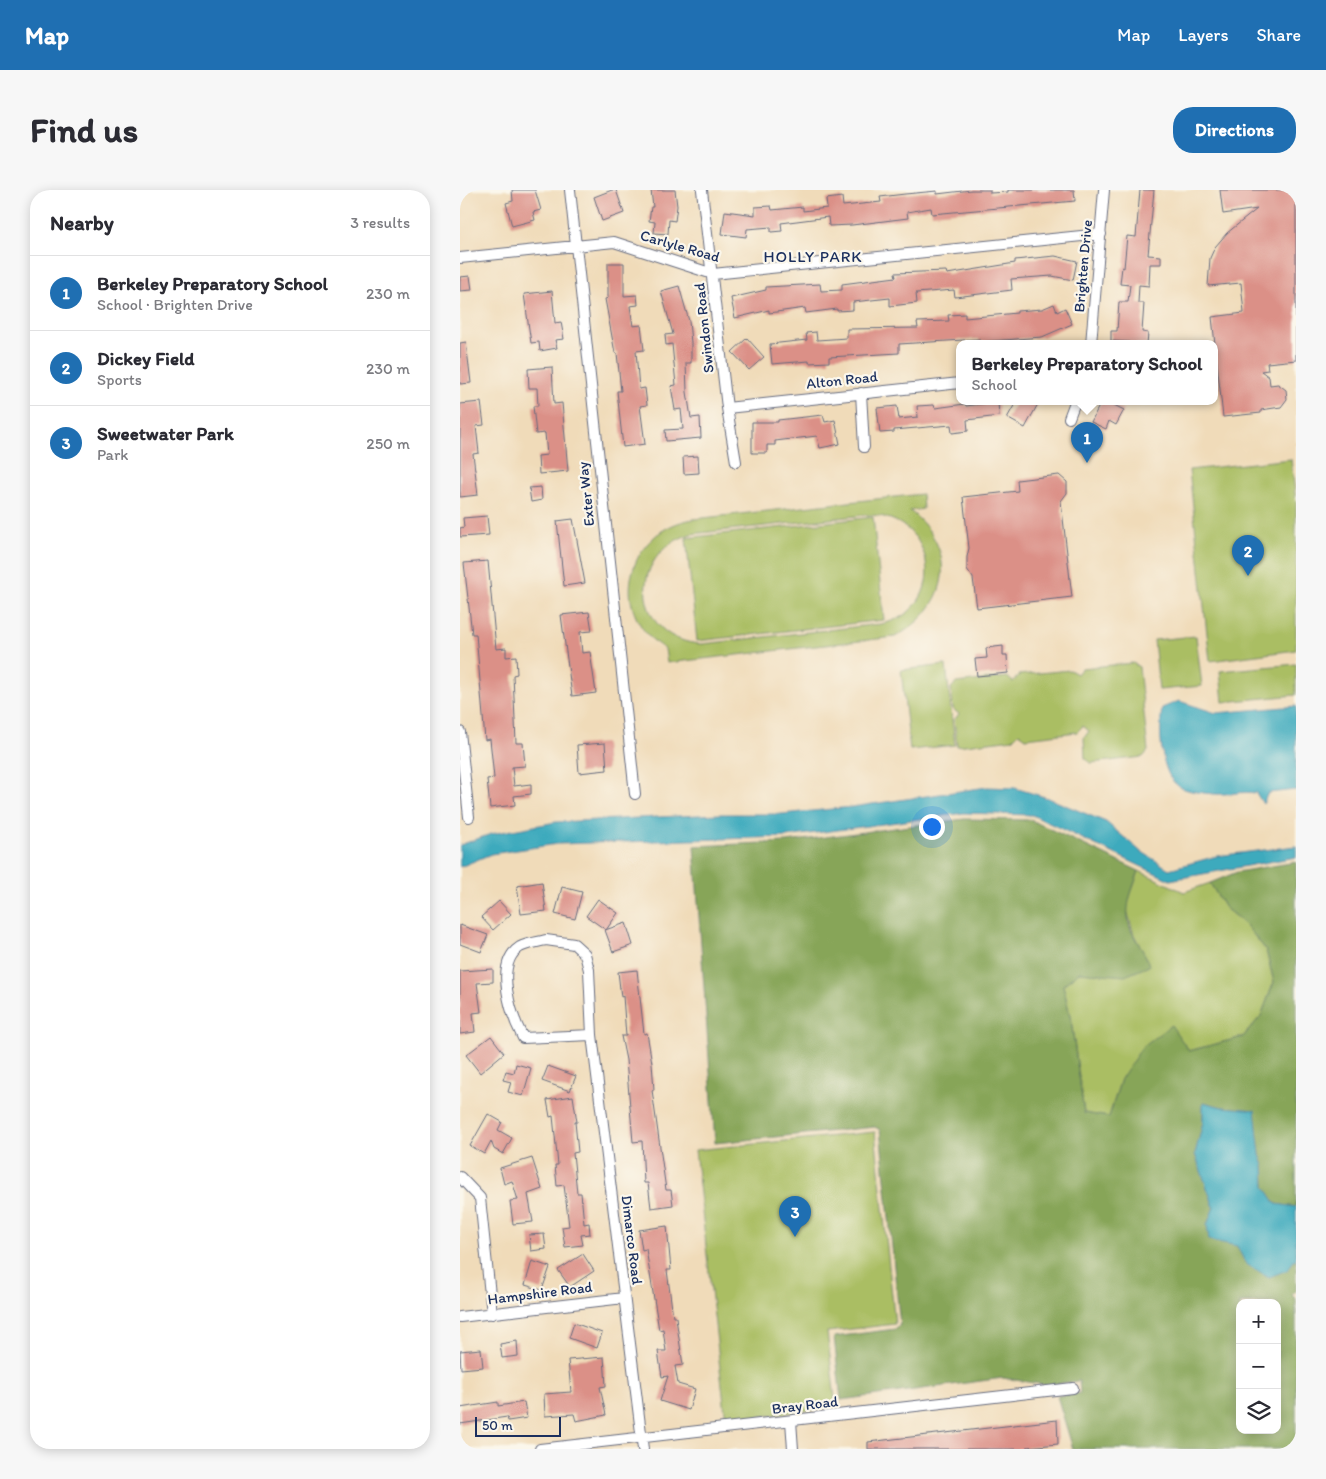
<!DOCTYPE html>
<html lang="en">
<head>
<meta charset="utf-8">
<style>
	body { margin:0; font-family:Itim,sans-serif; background:#f7f7f7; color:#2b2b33 }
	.controls { position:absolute; right:15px; bottom:15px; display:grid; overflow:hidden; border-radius:10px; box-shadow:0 2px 12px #0003 }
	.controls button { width:45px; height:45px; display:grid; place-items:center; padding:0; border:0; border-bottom:1px solid #e1e1e2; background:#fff; color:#2b2b33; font:25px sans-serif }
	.scale { position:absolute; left:15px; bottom:12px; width:86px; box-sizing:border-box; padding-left:5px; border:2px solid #1b2f5e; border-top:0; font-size:14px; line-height:18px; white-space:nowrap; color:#1b2f5e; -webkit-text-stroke:4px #fbf7ec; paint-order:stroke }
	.you { position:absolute; left:471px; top:636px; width:18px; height:18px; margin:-12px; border:4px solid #fff; border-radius:50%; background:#1a73e8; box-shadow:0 0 0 8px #1a73e833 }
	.badge { display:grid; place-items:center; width:32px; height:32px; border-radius:50%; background:#1f6fb2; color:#fff; font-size:16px; font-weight:700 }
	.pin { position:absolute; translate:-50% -41px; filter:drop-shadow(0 1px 2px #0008) }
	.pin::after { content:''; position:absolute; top:26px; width:18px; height:15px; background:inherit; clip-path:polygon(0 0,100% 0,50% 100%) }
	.popup { position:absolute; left:496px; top:150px; width:262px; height:65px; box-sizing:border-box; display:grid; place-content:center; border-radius:10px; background:#fff; filter:drop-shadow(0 1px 4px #0005); font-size:16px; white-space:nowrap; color:#7c7c81 }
	.popup b { font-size:19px; color:#2b2b33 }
	.popup::after { content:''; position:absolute; left:50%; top:100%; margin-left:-10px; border:10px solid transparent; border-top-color:#fff }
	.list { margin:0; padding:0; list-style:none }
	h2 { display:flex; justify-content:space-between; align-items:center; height:65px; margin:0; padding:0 20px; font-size:21px }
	h2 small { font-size:16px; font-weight:400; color:#7c7c81 }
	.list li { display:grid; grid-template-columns:32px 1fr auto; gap:15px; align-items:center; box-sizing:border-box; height:75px; padding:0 20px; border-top:1px solid #e1e1e2 }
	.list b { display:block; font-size:19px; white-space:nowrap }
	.list p { margin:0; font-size:16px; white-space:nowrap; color:#7c7c81 }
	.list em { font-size:16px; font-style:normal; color:#7c7c81 }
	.icon { flex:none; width:28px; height:28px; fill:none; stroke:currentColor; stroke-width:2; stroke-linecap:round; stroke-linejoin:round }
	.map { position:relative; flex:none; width:836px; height:1259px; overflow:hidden; border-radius:20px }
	header { display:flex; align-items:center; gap:30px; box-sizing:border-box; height:70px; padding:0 25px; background:#1f6fb2; color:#fff }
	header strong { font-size:24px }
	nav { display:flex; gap:28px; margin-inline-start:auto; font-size:18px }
	.intro { display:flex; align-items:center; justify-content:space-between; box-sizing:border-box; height:120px; padding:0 30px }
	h1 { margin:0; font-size:35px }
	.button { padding:12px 22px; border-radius:20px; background:#1f6fb2; color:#fff; font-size:18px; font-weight:700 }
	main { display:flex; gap:30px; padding:0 30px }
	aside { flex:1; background:#fff; border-radius:20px; box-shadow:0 2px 12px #0003 }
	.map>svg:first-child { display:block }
	.green { fill:#aabe63; stroke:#627660; fill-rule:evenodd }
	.forest { fill:#87a559; stroke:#516a5c; fill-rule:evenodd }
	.water { fill:#3eaabd; stroke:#2c6c8e }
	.building { fill:#db9087 }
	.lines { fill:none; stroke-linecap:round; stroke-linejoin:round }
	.minor-casing { stroke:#666b7e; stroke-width:12 }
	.minor { stroke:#fff; stroke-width:10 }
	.labels { text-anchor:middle; stroke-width:4.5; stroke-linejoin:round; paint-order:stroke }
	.street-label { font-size:15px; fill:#1b2f5e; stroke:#fbf7ec }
	.neighbourhood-label { font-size:16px; letter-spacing:1px; fill:#1b2f5e; stroke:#fbf7ec }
</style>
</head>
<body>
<header>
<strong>Map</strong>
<nav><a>Map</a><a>Layers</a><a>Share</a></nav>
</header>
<div class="intro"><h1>Find us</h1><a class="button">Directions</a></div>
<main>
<aside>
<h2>Nearby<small>3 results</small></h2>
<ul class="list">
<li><span class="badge">1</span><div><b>Berkeley Preparatory School</b><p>School · Brighten Drive</p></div><em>230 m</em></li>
<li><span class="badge">2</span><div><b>Dickey Field</b><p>Sports</p></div><em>230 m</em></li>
<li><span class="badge">3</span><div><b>Sweetwater Park</b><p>Park</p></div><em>250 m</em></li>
</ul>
</aside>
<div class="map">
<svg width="836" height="1259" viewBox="0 0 836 1259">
	<rect width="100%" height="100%" fill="#fbf7ec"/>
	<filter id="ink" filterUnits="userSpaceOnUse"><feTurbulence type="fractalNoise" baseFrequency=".02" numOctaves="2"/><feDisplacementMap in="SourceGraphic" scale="10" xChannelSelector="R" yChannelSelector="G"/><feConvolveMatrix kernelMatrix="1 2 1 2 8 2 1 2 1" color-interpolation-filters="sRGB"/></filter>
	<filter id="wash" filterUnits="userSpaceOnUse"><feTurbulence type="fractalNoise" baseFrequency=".0096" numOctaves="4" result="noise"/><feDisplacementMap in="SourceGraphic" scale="20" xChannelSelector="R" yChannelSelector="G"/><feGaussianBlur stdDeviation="1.12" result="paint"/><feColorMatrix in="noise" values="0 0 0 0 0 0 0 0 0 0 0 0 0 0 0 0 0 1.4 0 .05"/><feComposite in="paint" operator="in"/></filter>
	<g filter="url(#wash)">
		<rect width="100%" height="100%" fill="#f0dbb9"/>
		<path class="green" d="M831,269L836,312V460L750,471L729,280Z
			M462,304L463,319L450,321C500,361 490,417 435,447L207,473L205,459C146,423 166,339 234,329ZM406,325C478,324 490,421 421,434L242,454C173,451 165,364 231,344Z
			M413,327L424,430L237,451L226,348Z
			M736,446L742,496L699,500L694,450Z
			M673,473L679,477L688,561L683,567L631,573L625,568L624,548L629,541L623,536L617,542L566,548L559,543L553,549L497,556L494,530L499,524L493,519L491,498L496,493L547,487L553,492L559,485L610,480L617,484L622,478Z
			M836,474V505L763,512L760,481Z
			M486,475L495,555L450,560L441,480Z
			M679,681L724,702L750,693L765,718L785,734L806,760L814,792L801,826L783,847L728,861L661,889L649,927L624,923L611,830L603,795L619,782L636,783L687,769L674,745L666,717Z
			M415,942L435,1134L367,1142L376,1217L266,1231L235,960Z"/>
		<path class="forest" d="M504,629L571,630L679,681C670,706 661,723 675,748C680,757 687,765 689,776L665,786L619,782L603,795L611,830L624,923L649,927L661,889L682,857L711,835L729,861L783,847L801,826L814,792L806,760L785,734L765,718L750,693L777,682L836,672V1017L816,1014L805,997L804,976L800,965L794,920L762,917L743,912V933L735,964L754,1017L747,1035L765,1053L777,1056L786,1074L836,1068V1101L832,1105L836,1109V1259H613L597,1206L620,1203L619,1191L586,1195L543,1188L381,1210L374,1147L435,1139L440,1135L420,940L415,937L255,953L234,656L327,652ZM780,1113H817V1240H780Z"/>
		<path class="water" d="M719,511L756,523L836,516V600L808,603L803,614L796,603C782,601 768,605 754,604C744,603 729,602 720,597C699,586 699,538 702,518Z
			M527,597L555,598L588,608L646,632L679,660L709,679L757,666L836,656V667L710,690L572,625L504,623L326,647L97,654L31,664L0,677V655L31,644L96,632L259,624H322L392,617Z
			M743,912L762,917L795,920L800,965L804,976L805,997L816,1014L836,1017V1068L827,1080L809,1087L786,1074L777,1056L749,1050L747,1035L754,1017L735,964L743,933Z"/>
		<g id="blocks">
			<path class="building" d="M52,0H75L81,20L73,22L75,30L52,36L46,13L53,11Z
				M152,0H156L164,23L142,31L134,7Z
				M191,0H215L217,16L215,31L209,30L208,44L194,43L195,32L189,31L191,17H193Z
				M511,0H530V3L548,2V0H614L615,11L472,24L471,18L447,22L448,28L392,35L369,36L368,27L321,33L322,41L311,42V37L287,39L286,47L262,44L265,21L295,25V17L311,16L312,20L343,17V21L367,18L366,9L382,7L383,16L421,12L420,7L445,4L477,1V4Z
				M680,0H694L688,65L701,66V74H690L689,96L679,95L678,113H684L682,142L688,143L687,154H669V152L651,151V141H657L659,112H668L670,95L660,94L662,77L664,78L667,46L676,47Z
				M760,0H836V170L807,173L808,180L801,181L809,187L810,195L818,194L826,200L827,209L821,217L801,220V223L763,227L752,127L784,123L781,93L748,96L750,68L755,57L767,43L797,19L763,24Z
				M595,66L617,71L613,90L592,86L551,89L552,100L495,107L494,100L456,103L457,113L430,116V108L393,112V120L377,121V119L346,123L345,118L309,123V120L275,128L271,108L306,100V97L360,94L361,101L382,100V94L436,87L435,83L486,81L487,84L555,73V70Z
				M148,73H164V106L177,105L178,115L170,116L173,136L181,135L184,160L176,161L179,199L185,198L187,215L180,216L185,254L163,257L157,201H161L157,163H155L145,109L148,108Z
				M10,86L12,100L0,101V87Z
				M219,96L229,131L231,153V173H226L227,202L231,228L240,227L241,248L206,251L205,240L223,239L221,219L215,220L211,196L216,195L212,154L206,155L205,145L213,144L201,101Z
				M92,101L95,133L101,132L104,149L95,150L97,158L80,161L79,152L71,153L64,104Z
				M594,114L597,122L605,118L612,134L582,147L519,152V149L439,154V163L369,167V172L349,173V171L312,174L310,154L347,150L346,143L356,142L357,150L387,148V139L458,138L457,132L489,131L488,125L505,124V128L557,123V121L582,119Z
				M287,148L304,167L289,180L272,162Z
				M6,152L11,193L0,194V153Z
				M92,177L94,214L102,213L108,281L79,284L78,266L87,265L85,243L76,244L73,216H78L77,198H69L68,179Z
				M21,212L24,235L16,236L19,263L13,264L18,305L0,307V214Z
				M538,212L539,226L507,230L508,241L492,243L491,235L434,240V242L420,243L417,218L437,216L439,229L458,227L457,216L474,215L475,218L505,214L506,216Z
				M556,212H579L565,238L547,228Z
				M641,212H648L664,220L656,235L649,231L646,239L631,232Z
				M363,225L365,232L375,230L380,254L360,258L357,246L315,251V255H307V263H292V232H318V230Z
				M238,266L239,283L224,284L223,267Z
				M599,285L607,292V303L601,311L612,407L517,418L513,388L507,379V367L509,358L503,307L558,301L557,290Z
				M81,297L82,310L71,312L69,298Z
				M27,326L29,345L0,347V338L4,337L3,328Z
				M113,329L125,393L104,396L97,331Z
				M28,371L36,459L46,458V467L56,466L57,484L53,485L56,553H63L65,576L52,577L54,596L71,594V604L54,606L55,615L30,618L27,589L34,588L30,549L25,550L16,444H12L4,373Z
				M129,422L132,441L120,442L122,463L130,462L136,503L112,506L101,425Z
				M543,456V465H547L548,483L517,486L515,469L527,468L526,458Z
				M145,553L147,580L119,583L117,555Z
				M82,692L86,721L61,724L57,696Z
				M102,697L122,702L115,729L95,724Z
				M138,709L158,723L146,740L126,726Z
				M39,711L51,724L33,740L21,727Z
				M166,733L173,755L153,762L145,740Z
				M0,735L28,745L21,762L0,754Z
				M33,779V792L17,793L21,822L13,823L15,842L0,844V781Z
				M177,780L184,844L187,843L192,873L194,900H192L206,1000H211L213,1015L191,1018L188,993H184L182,951L173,952L166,870L161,846H166L163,806L161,807L158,782Z
				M31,846L44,863L20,883L6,865Z
				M56,874L71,878L63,906L48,902L51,892L43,890L46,881L54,883Z
				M88,876L116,886L110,901L82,891Z
				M113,906L117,932H115L118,962L113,963L117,1003H121L124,1034L129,1033L130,1044L121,1045L123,1055L105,1057L102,1037L109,1036L104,995L97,996L95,975H98L93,926L90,927L87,910Z
				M28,924L42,932L38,940L52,948L43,964L34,959L31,951L24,964L10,956Z
				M72,968L82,999L68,1004L73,1032L53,1034L50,1011L58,1010L52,991L44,994L40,978Z
				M207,1036L211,1080H207L213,1127H216L217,1135L223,1175L215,1176L218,1194L235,1199L229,1220L200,1211L208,1186L202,1187L198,1161H206L203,1139L199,1140L186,1059L182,1060L179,1040Z
				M84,1044L86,1059L71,1061L69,1045Z
				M123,1064L134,1081L110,1097L98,1080Z
				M72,1071L90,1077L82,1100L65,1095Z
				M114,1133L142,1143L137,1158L109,1148Z
				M57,1151L58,1166L42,1168L40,1154Z
				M21,1159L23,1177L1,1179L0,1161Z
				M144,1167L146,1196L140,1197L146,1225L116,1231L114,1224L85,1226L84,1204L111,1202L108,1170Z
				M38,1212V1216L64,1212L67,1228L48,1231L47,1227L0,1234V1218Z
				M597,1230L598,1254L567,1257L568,1259H408V1252Z"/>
		</g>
	</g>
	<g filter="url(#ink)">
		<use href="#blocks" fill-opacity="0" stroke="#666b7e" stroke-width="1"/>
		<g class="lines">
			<defs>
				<path id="minor" d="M110,0L175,604
					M242,0L267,218L276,272
					M0,68L154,52L253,84L641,44
					M631,154L644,0
					M401,203L404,257
					M267,218L500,193
					M609,228L615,212
					M0,542L9,627
					M86,750L114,754L125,764L129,780L132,845L63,848C52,827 33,774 60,757C67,753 79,752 86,750Z
					M132,845L183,1259
					M0,987L20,1008L32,1124
					M0,1127L164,1108
					M331,1231L333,1259
					M80,1259L613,1198"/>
			</defs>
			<use href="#minor" class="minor-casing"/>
			<use href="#minor" class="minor"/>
		</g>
	</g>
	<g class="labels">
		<g class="street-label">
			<text transform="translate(220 56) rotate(16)" y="5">Carlyle Road</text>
			<text transform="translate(623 76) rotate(-85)" y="5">Brighten Drive</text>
			<text transform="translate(244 138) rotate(-96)" y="5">Swindon Road</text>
			<text transform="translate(382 190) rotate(-6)" y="5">Alton Road</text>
			<text transform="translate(126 304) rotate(-96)" y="5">Exter Way</text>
			<text transform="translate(172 1050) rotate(83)" y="5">Dimarco Road</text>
			<text transform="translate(80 1103) rotate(-7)" y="5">Hampshire Road</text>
			<text transform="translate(345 1215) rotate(-7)" y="5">Bray Road</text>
		</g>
		<g class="neighbourhood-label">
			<text x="353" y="72">HOLLY PARK</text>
		</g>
	</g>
</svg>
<div class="controls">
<button>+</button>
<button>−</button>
<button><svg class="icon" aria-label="layers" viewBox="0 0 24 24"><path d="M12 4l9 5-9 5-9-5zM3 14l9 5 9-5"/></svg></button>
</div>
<div class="scale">50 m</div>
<div class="you"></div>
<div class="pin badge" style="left:627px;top:273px">1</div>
<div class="popup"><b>Berkeley Preparatory School</b>School</div>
<div class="pin badge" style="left:788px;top:386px">2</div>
<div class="pin badge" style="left:335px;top:1047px">3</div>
</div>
</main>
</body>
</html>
